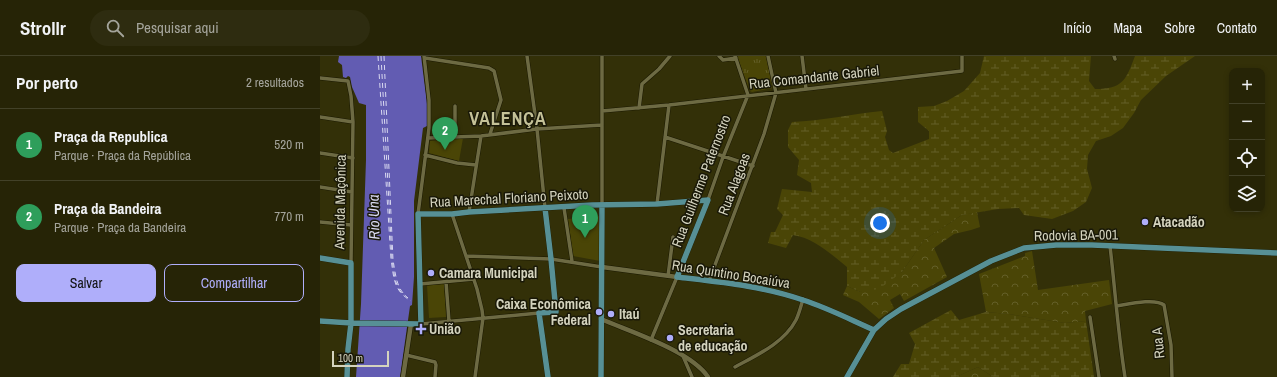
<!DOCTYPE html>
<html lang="pt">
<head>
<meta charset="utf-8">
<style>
	body { margin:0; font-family:"Archivo Narrow",sans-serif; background:#2e2c10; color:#f1f3f6 }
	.controls { position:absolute; right:12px; top:12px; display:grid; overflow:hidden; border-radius:8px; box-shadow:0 2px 6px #0003 }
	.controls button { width:36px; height:36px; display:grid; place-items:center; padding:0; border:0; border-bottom:1px solid #424128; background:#262406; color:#f1f3f6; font:20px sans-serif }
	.scale { position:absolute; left:12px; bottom:10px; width:57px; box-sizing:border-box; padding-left:4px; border:2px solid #d4d3be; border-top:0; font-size:11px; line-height:14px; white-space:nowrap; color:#d4d3be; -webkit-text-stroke:3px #191808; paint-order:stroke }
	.you { position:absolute; left:560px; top:167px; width:14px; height:14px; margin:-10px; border:3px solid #fff; border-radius:50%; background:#1a73e8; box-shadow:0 0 0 6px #1a73e833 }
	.badge { display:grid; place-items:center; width:26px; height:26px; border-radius:50%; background:#afaefa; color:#fff; font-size:13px; font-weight:700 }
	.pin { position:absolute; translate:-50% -33px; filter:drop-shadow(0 1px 2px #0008) }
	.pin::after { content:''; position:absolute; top:21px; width:14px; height:12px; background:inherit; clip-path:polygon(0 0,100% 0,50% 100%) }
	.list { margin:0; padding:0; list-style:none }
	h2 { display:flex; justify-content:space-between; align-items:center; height:52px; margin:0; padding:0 16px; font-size:17px }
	h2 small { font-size:13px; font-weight:400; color:#a4a49b }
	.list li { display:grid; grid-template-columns:26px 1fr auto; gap:12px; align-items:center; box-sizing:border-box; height:72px; padding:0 16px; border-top:1px solid #424128 }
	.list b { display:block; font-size:15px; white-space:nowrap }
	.list p { margin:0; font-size:13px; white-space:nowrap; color:#a4a49b }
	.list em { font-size:13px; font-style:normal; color:#a4a49b }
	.actions { display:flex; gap:8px; padding:12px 16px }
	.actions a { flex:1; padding:9px 0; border:1px solid #afaefa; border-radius:8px; text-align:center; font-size:14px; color:#afaefa }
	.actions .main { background:#afaefa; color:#111 }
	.icon { flex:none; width:22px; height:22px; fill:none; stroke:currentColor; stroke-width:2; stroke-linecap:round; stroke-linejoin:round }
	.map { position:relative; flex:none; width:957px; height:321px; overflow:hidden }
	header { display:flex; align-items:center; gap:24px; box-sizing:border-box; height:56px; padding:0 20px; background:#262406; border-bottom:1px solid #424128 }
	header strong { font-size:19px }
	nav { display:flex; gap:22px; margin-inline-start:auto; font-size:14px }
	.search { width:280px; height:36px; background:#2e2c10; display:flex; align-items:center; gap:10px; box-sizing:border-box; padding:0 14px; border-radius:22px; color:#a4a49b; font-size:15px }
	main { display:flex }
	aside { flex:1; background:#262406 }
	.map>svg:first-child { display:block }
	.grass { fill:url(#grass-tufts) }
	.forest { fill:url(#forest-crowns) }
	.wetland { fill:url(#wetland-marsh) }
	.green { fill:#4a4506 }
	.water { fill:#625cb2 }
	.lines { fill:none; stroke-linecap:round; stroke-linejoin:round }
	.ferry { stroke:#d8d8f0; stroke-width:1; stroke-dasharray:5 4; stroke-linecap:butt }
	.minor-casing { stroke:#1a1800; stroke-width:4.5 }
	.tertiary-casing { stroke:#1a1800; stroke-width:5.5 }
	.primary-casing { stroke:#1a1800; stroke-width:6 }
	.minor { stroke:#6d6a43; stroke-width:3.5 }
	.tertiary { stroke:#6d6a43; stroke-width:4.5 }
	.primary { stroke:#579095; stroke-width:5.5 }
	.poi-dot { fill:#afaefa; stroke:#191808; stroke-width:1.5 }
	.labels { text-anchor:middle; stroke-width:3; stroke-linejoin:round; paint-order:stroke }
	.street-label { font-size:14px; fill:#d4d3be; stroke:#191808 }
	.poi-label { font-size:14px; font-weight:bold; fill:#d4d3be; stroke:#191808; text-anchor:start }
	.water-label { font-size:15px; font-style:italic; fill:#d8d8f0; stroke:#191808 }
	.district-label { font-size:18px; font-weight:bold; letter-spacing:1px; fill:#c4c197; stroke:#191808 }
</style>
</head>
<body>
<header>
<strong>Strollr</strong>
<div class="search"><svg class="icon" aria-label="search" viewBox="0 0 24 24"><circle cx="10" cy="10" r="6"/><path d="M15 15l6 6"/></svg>Pesquisar aqui</div>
<nav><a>Início</a><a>Mapa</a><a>Sobre</a><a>Contato</a></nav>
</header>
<main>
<aside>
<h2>Por perto<small>2 resultados</small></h2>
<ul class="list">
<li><span class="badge" style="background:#2e9e5b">1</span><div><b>Praça da Republica</b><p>Parque · Praça da República</p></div><em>520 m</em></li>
<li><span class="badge" style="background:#2e9e5b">2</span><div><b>Praça da Bandeira</b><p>Parque · Praça da Bandeira</p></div><em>770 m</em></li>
</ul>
<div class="actions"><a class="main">Salvar</a><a>Compartilhar</a></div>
</aside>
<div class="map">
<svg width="957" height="321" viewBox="0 0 957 321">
	<defs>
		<pattern id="grass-tufts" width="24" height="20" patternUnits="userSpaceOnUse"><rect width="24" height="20" fill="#4a4506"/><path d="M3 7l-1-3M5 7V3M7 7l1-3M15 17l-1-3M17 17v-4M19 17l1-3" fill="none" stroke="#635f28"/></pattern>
		<pattern id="forest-crowns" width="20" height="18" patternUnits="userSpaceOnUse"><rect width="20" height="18" fill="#4a4506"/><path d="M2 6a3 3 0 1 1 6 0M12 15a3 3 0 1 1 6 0" fill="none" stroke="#635f28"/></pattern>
		<pattern id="wetland-marsh" width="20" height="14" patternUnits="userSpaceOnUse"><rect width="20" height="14" fill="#4a4506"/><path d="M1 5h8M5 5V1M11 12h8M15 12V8" fill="none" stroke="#635f28"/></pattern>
	</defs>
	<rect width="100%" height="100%" fill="#333008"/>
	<path class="grass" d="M417,0H446L453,32L432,36L430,35Z"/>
	<path class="forest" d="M657,156L660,171L651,174L634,178L614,192L627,221L584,245L580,238L570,244L574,252L559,263L539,246L523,239L527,230L540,236L582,216L604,184L642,159Z
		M712,195L718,234L789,224L792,248L765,255L766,265L745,267L689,258L666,256L659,218L705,200V197Z
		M658,311L673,321H636Z"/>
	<path class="wetland" d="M664,0H771L769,25L775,33C803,33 806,24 815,0H875L846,20L821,44L814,57L803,72L791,80L776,85L768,99L767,113L772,132L766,146L753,155L732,163L704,159L699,152L678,153L642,159L604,184L582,216L559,233L540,236L527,230V211C511,198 494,182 473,179L466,192L448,187L451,176H455L463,159L457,153L462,133L492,136L491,127L477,119L479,104L468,91V74L472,66C502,65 532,58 562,55L567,75L565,81L569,94L573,97L609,83V75L598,66V51L614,50L627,45L644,35L660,17Z
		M631,254L639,264L666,256L689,258L745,267L766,265L774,321H673L658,311L636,321H573L581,308H589L595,288L589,277Z"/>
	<path class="green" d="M143,82L139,105L109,97L110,85Z
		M280,160V205L253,200L248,163Z
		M124,228L126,261L109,262L107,229Z"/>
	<path class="water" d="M19,0H101L108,56L107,70L103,72L94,145V221L92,249L90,250L80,321H36L41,248L46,104V49L39,47L32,31L30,21L28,20L26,22L23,21L22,9L18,6Z"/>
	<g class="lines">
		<path class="ferry" d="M58,0L71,203C74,222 73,234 91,245
			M61,0L72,203L75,224L80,235L88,242
			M64,0L73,204C75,215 76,230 84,238"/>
		<defs>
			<path id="minor" d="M207,0L217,73L225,152
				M399,0L403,4L416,2
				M482,0L486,33
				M794,0L795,3
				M105,2L169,12L174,15L181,44L170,78
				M0,22L28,25L31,40L33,66L31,207
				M135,50V81
				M319,52L322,28L339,13L350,0
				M282,55L349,49L642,15V0
				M0,61L33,66
				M345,81L433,110
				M108,82L161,80L217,73L282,69
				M0,97L33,102
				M105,99L137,107L156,109
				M0,131L32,136
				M388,144L403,101L428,39L415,0
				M337,148L349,49
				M282,149V0
				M244,152L252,205
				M149,156L161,80
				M98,158L109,72V44L104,0
				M132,158L157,233L162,254L163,262L155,321
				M0,166L31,169
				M790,190C795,233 798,277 805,321
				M146,200L231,203L282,211
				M348,220L353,181
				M389,225L444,78L456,37L448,0
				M126,226L129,265
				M100,228L154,223
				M797,250C809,248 835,242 844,249L851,289L852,321
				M770,261L779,321
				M101,268L219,257
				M331,284L357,221
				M86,299L115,306L116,309L115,321
				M363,300L372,321
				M415,311C437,299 464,287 476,264C479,258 481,250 483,243"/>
			<path id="tertiary" d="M282,211L357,221
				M281,263C311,276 371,295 388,321
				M83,321L91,268"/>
			<path id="primary" d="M225,152L231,203L236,256L219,257L228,321
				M0,202L31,207V267L28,293L27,321
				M0,265L31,267L101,268L98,158H132L149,156L272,149L337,148L388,144L357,221C399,226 443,230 483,244C508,252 531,264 554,274
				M281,321L282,149
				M527,321L554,274L566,263L581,253L671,205L704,192L736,189H772L957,197"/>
		</defs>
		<use href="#minor" class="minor-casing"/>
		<use href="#tertiary" class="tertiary-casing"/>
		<use href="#primary" class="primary-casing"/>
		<use href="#minor" class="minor"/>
		<use href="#tertiary" class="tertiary"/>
		<use href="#primary" class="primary"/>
	</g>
	<g class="poi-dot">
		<circle cx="825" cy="166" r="4"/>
		<circle cx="111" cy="217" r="4"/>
		<circle cx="279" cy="256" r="4"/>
		<circle cx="291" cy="258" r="4"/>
		<path d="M99 267h4v4h4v4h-4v4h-4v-4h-4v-4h4z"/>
		<circle cx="350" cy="282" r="4"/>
	</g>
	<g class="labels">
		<g class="street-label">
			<text transform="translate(494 21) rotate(-6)" y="5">Rua Comandante Gabriel</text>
			<text transform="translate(381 125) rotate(-69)" y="5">Rua Guilherme Paternostro</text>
			<text transform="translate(414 128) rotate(-69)" y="5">Rua Alagoas</text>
			<text transform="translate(189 142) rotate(-3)" y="5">Rua Marechal Floriano Peixoto</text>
			<text transform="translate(20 146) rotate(-89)" y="5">Avenida Maçônica</text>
			<text transform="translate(756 179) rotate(-1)" y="5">Rodovia BA-001</text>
			<text transform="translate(411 218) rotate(9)" y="5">Rua Quintino Bocaiúva</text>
			<text transform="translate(838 287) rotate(-96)" y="5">Rua A</text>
		</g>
		<g class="poi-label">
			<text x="833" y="171">Atacadão</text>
			<text x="119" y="222">Camara Municipal</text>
			<text x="271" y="253" text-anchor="end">Caixa Econômica<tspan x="271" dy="16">Federal</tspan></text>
			<text x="299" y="263">Itaú</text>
			<text x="109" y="278">União</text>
			<text x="358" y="279">Secretaria<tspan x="358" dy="16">de educação</tspan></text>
		</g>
		<g class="water-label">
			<text transform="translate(54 161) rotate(-91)" y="5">Rio Una</text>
		</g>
		<g class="district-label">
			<text x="188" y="69">VALENÇA</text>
		</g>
	</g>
</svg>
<div class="controls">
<button>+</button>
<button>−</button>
<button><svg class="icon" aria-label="locate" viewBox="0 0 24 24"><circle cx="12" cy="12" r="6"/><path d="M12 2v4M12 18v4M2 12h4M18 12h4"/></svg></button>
<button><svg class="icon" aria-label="layers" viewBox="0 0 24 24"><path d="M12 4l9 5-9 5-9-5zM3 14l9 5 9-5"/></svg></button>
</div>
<div class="scale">100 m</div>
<div class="you"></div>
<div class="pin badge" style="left:265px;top:182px;background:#2e9e5b">1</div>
<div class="pin badge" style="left:125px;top:94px;background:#2e9e5b">2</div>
</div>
</main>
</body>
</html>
